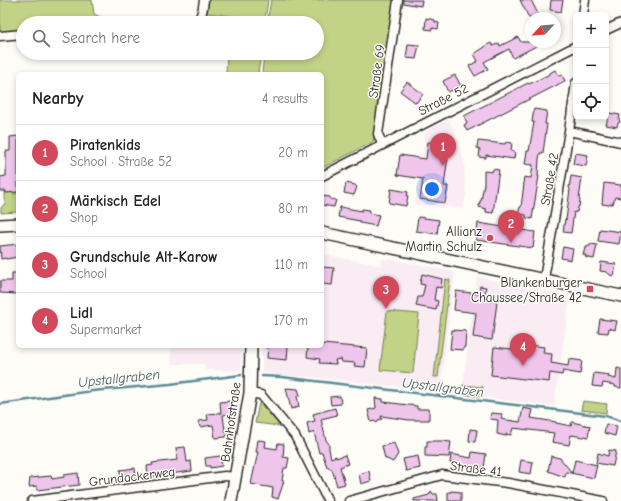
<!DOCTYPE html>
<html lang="en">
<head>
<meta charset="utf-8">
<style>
	body { margin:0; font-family:"Comic Neue",sans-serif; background:#f6f6f6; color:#202124 }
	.controls { position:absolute; right:12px; top:12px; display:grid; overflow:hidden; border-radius:6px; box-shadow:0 2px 6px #0003 }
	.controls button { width:36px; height:36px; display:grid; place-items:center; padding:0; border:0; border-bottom:1px solid #e0e0e0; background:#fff; color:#202124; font:20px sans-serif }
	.compass { position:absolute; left:525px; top:12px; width:36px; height:36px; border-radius:50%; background:#fff; box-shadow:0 2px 6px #0003; rotate:244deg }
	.you { position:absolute; left:432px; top:189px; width:14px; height:14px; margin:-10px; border:3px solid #fff; border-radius:50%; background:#1a73e8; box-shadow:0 0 0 6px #1a73e833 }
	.badge { display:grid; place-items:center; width:26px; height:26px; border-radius:50%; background:#d1495b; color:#fff; font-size:13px; font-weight:700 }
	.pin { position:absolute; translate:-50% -33px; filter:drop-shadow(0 1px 2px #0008) }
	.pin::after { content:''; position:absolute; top:21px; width:14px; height:12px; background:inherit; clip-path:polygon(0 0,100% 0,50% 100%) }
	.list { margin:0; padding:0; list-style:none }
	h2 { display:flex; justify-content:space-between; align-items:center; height:52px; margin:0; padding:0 16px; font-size:17px }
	h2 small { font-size:13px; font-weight:400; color:#757577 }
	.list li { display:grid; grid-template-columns:26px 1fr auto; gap:12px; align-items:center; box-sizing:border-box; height:56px; padding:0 16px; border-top:1px solid #e0e0e0 }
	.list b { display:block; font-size:15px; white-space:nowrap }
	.list p { margin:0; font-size:13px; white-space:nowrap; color:#757577 }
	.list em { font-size:13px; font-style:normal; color:#757577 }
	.icon { flex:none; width:22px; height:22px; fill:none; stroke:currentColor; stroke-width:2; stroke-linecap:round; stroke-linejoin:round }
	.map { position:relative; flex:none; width:621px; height:501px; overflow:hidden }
	.search { position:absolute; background:#fff; box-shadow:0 2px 6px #0003; left:16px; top:16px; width:308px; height:44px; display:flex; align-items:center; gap:10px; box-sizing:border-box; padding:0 14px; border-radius:22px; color:#757577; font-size:15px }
	.panel { position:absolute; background:#fff; box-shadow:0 2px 6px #0003; left:16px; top:72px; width:308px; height:276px; border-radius:6px }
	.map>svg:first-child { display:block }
	.built { fill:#f9ecf3 }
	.green { fill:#c2d286; stroke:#767e58 }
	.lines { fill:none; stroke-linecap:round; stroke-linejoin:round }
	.stream { stroke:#5d8c95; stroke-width:2.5 }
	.building { fill:#efc5eb; stroke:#2b2b2b }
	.street-casing { stroke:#2b2b2b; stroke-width:11 }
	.secondary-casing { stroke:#2b2b2b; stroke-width:14 }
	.street { stroke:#fdfcf7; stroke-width:8 }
	.secondary { stroke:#fdfcf7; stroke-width:11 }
	.poi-dot { fill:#d1495b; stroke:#fdfcf7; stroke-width:1.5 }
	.labels { text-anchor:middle; stroke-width:3; stroke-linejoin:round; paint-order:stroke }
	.street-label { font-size:13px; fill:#2b2b2b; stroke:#fdfcf7 }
	.poi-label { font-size:13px; fill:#2b2b2b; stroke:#fdfcf7; text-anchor:end }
	.water-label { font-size:14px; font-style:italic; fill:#445b60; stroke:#fdfcf7 }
</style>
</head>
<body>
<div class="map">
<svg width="621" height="501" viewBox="0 0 621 501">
	<rect width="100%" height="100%" fill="#fdfcf7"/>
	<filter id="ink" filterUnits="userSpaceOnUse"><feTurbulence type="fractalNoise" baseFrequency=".025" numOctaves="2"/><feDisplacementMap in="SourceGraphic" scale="8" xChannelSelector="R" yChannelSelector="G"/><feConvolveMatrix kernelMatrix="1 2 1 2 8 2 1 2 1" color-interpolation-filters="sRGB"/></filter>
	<g filter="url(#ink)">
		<path class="built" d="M448,120L456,134L464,162L466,194L463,209L444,206L443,208L415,204L426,131Z
			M322,254L381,266L382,259L389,260V259L455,272L440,392L350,381L262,373V346H322Z
			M477,277L570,297L554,406L482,397L483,387L463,385Z
			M171,346H242L241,370H205L204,364H173L171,363Z"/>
		<path class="green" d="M0,0H92L94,14L106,20V23H23V31L0,33Z
			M209,0H268L265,20L207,13Z
			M271,0H395L373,142L322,168V74H262L264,53H317V23H267Z
			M227,53H261L258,74H226Z
			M5,191L13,192V194H16V192H18V212L1,213V208L5,203Z
			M445,279L450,280L438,377H434Z
			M387,311L419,314L413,373L380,370Z
			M463,385L483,387L482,397L462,394Z
			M583,401L607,404L606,413L581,410Z
			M259,403H260L280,426L255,423Z"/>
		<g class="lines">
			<path class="stream" d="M262,376L282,377L606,416L621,421
				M0,404L92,391L170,384L241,375"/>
		</g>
		<path class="building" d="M403,0H422L421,6L403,3Z
			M520,0H531L540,18H529Z
			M551,0H563L561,12L550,10Z
			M426,18L435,20V22L439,23L438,29L432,28V30L425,29Z
			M518,37L521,42H544L513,58L509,49L484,62L488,69L475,76L469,66L478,61L474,54L485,47V46L491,43L493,46L499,43L500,46Z
			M408,44L419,45L416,59L406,58Z
			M555,70L559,76L562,75L565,81L467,131L464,125L467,123L464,116L528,83L529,84L550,74V73Z
			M455,75L461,86L448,92L443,81Z
			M407,82L423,94L416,103L400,91Z
			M534,109L547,111L545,124H547L543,153H540L539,159L538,176H539L532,219L526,218V215L518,214L520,207H521L524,184H523L524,177L531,178L533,165L525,164L527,151H529L534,122H532Z
			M609,113L620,115L619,119L620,122L618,123L617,127L606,125Z
			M18,136V192L6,193V191H0V177L6,176V151H10V137Z
			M478,141L505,144L506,142L512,143L511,151L515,152L514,159L486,155V158L479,157L480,149L477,148Z
			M428,142L452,145L450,157L448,156L444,186H448L445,203L420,199L423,179L397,175L400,155L426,159Z
			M575,153L588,155L586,166L573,164Z
			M493,169L499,170L493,213L486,212V209L479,207L480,201H481L484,184V171L492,172Z
			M571,176L582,178L579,199L580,200L579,207H578L577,212H574L571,233L563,232L565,219L566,220L570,189L569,188Z
			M346,183L355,185L357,187L354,195L344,193Z
			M604,183L621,185V198L615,197L613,204H610L609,205L602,204Z
			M391,189L408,192L407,196H408L406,206L389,203Z
			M322,196L330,197V199L336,200L334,207L322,205Z
			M340,207L362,211V209L370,210L369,213L379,215L376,226L360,223V221L338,217Z
			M418,217L439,220L437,234L416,231Z
			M478,223L535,232L533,248L476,240Z
			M600,229L621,232L619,244L598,241Z
			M18,244V257L6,259V258L1,259L0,246Z
			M591,244L597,245L594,259L585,257L586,255H583L585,248H587V246H590Z
			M563,247L573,249L571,260L561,258Z
			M601,262L616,264L614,276L610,275L607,272L600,271Z
			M322,267L334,268L332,285L322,284Z
			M12,273H18V294L0,293V281H12Z
			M422,274L442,279L441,288L436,287L434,300L438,301L436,310L416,306L418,297H422L425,285L420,284Z
			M480,286L486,287L484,300L497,302L492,340L473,337L476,313L454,310L456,291L479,294Z
			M600,319L617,321L615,330L609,328L608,333L598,332Z
			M452,330L466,331L465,347H464L463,350L450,349Z
			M322,344L367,348L365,367L354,366L355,363L342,362L341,359L335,360L336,364L319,363L320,359L307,357L308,346H322Z
			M529,345L544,347L543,353L552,354L551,363L568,366L569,359L582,361L580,374L563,371L562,375L550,373L549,382L491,375L494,347L528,351Z
			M268,346H288L287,360L267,358Z
			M617,368L621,369V388L615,387V385L603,383L602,387L592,386L594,373L609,375L608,377L616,379Z
			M286,388L298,389L300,395L297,396L299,407L291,409Z
			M340,396L341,404L331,405L330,397Z
			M375,398L383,399V402L417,406V409H429V420H409L381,416L382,419L378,420L377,423L374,421L371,422L368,410L376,408Z
			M230,401L231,414L223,415L225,431L230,434L226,436V437L215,438L213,425L200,427L198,421L208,420L207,414L221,413L220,402Z
			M335,408L337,415L321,419L326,440L329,444V449L331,458L336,456V458L345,455L348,464L340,467L345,484L337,486L332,469H330L329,467H327L322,452L319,453L314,432L309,434L307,423L315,421L313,414Z
			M523,408L533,410L531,418L556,422V423L571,426L572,422L590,426L588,437L585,436L584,437L571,435L569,445L552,442L554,433L513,428L511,435L506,434V436L497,434L498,420L490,419L491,413L502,414L501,419L520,422Z
			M606,424L617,426L615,436L604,433Z
			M470,429L477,430L475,442L469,441Z
			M258,440L266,441L265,447L277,449L278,443L284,444L283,457L289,458L287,468H284L282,481H284L278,499L272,497L273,488L251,484L258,452H256Z
			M427,441H443L451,442L449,457L425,456V447H427Z
			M394,443L398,454L393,462L387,459H385L382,446Z
			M185,447L187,462L191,461L192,471L148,477L147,466L153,465L152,463L177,460L176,448Z
			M609,450L616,451L613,466L596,463L598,453L608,456Z
			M472,452L486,454L484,468L450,463L451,454L471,458Z
			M220,456L222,466L210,468V466H206L205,458Z
			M418,456L420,468L406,471L403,459Z
			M551,456L560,458L572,473L575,460L597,465L594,478L566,472L565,477L548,471Z
			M521,460L533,462L531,474L519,472Z
			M135,468L136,478L121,480L120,470Z
			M369,471L371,481L361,484L359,474Z
			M78,473L79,485L37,490V486L29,487L30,478L51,476L52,479L64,477V475Z
			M431,491L433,494H437L438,501H414V499L429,495Z
			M451,491L461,492V501H448V492H451Z"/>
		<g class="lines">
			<defs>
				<path id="street" d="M583,15L585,0
					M196,23C202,18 203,8 204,0
					M606,30L621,23
					M0,36L23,34
					M569,131L621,142
					M382,144L378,134L398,0
					M322,176L576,46
					M544,279L569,131L576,83
					M250,393L261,395L295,436L328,501
					M32,501L225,476L236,477
					M349,501L442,475L508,483L603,501"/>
				<path id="secondary" d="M0,225L18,224
					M322,233L621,296
					M231,501L250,393L251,346"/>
			</defs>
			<use href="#street" class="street-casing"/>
			<use href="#secondary" class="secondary-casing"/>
			<use href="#street" class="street"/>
			<use href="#secondary" class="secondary"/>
		</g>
	</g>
	<g class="poi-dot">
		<circle cx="490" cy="238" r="4"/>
		<rect x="586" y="285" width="8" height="8" rx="2"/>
	</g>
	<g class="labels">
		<g class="street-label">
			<text transform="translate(376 71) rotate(-82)" y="5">Straße 69</text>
			<text transform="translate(443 99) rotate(-27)" y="5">Straße 52</text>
			<text transform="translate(549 179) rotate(-80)" y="5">Straße 42</text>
			<text transform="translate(230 422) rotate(-82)" y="5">Bahnhofstraße</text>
			<text transform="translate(476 468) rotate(7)" y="5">Straße 41</text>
			<text transform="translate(132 476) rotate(-7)" y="5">Grundackerweg</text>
		</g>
		<g class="poi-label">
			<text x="482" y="236">Allianz<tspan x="482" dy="15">Martin Schulz</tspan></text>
			<text x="582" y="287">Blankenburger<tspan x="582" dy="15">Chaussee/Straße 42</tspan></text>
		</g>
		<g class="water-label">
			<text transform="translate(119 378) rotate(-6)" y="5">Upstallgraben</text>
			<text transform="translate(443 387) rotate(7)" y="5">Upstallgraben</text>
		</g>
	</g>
</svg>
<div class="controls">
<button>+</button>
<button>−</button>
<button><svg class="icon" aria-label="locate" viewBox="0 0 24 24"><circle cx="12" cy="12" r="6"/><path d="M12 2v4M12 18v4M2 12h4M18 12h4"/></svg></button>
</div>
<svg class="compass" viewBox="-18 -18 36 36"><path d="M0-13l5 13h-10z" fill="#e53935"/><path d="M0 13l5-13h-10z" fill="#757577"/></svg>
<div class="you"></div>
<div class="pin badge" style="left:443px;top:166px">1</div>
<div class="pin badge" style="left:511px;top:243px">2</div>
<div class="pin badge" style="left:386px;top:309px">3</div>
<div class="pin badge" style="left:523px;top:366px">4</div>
<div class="search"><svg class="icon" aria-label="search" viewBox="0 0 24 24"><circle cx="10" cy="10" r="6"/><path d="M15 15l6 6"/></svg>Search here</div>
<section class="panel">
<h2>Nearby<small>4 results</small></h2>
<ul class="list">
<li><span class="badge">1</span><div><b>Piratenkids</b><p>School · Straße 52</p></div><em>20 m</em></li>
<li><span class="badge">2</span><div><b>Märkisch Edel</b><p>Shop</p></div><em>80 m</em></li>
<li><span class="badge">3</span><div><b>Grundschule Alt-Karow</b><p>School</p></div><em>110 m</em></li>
<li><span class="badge">4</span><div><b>Lidl</b><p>Supermarket</p></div><em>170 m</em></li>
</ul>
</section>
</div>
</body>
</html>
